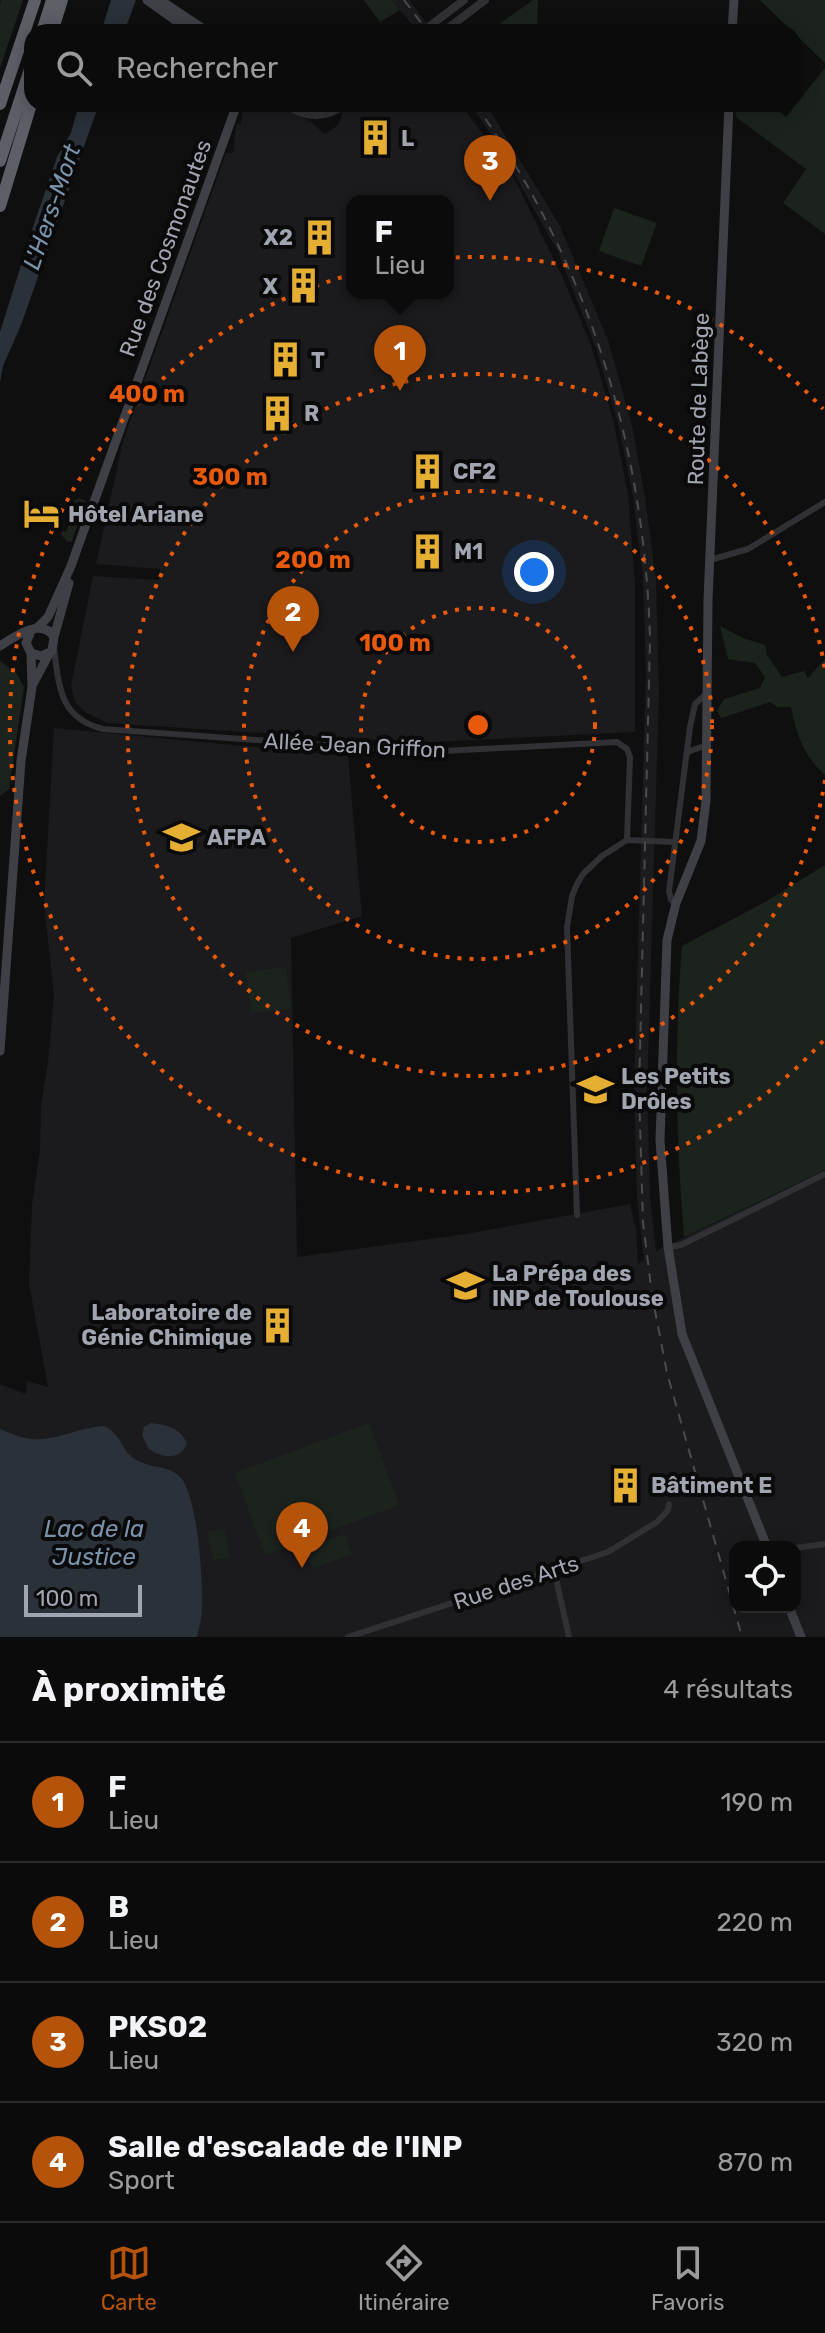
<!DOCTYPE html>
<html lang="fr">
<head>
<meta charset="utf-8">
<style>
	body { margin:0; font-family:Rubik,sans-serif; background:#141415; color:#f1f3f6 }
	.controls { position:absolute; right:24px; bottom:24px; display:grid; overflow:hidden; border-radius:16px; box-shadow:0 4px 20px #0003 }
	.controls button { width:72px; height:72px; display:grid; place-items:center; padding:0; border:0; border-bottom:2px solid #2b2b2d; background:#0b0b0c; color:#f1f3f6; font:40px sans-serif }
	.scale { position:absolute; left:24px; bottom:20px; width:118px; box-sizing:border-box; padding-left:8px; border:4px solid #a1a5b0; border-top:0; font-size:22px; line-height:28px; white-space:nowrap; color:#a1a5b0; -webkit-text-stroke:6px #0a0a0b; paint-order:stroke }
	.you { position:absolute; left:534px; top:572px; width:28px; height:28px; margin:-20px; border:6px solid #fff; border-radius:50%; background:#1a73e8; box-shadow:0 0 0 12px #1a73e833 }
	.badge { display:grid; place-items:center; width:52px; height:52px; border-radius:50%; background:#b45309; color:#fff; font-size:26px; font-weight:700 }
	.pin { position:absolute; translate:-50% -66px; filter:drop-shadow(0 2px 4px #0008) }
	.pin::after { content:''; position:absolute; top:42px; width:28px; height:24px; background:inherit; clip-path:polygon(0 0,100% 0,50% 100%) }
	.popup { position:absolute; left:346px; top:195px; width:108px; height:104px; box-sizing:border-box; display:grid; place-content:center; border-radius:16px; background:#0b0b0c; filter:drop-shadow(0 2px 6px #0005); font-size:26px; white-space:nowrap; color:#9a9b9d }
	.popup b { font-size:30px; color:#f1f3f6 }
	.popup::after { content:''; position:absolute; left:50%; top:100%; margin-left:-16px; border:16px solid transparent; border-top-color:#0b0b0c }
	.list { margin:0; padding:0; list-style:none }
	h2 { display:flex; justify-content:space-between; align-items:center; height:104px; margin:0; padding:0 32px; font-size:34px }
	h2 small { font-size:26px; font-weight:400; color:#9a9b9d }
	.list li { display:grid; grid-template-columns:52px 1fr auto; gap:24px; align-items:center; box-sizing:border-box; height:120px; padding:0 32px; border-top:2px solid #2b2b2d }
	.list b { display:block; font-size:30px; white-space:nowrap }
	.list p { margin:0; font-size:26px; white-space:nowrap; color:#9a9b9d }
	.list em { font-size:26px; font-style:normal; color:#9a9b9d }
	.icon { flex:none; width:44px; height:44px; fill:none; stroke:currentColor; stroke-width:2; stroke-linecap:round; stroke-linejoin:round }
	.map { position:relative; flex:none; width:825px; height:1637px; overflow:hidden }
	.search { position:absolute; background:#0b0b0c; box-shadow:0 4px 20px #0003; left:24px; right:24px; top:24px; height:88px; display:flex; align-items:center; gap:20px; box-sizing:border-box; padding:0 28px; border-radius:24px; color:#9a9b9d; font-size:30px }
	.sheet { height:584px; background:#0b0b0c }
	nav { display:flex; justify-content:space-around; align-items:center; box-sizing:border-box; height:112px; border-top:2px solid #2b2b2d; background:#0b0b0c; font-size:22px; color:#9a9b9d }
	nav a { display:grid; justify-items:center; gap:4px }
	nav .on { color:#b45309 }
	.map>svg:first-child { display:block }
	.built { fill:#1b1b1d; fill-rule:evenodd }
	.green { fill:#1c231d }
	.water { fill:#2a3138 }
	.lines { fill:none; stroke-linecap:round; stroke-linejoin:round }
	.minor { stroke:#313135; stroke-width:6 }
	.tertiary { stroke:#313135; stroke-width:8 }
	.secondary { stroke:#3f4045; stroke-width:9 }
	.motorway { stroke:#5d5f66; stroke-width:12 }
	.rail { stroke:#4a4b50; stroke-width:2; stroke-dasharray:10 8; stroke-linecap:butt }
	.ring { fill:none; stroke:#e8590c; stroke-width:4; stroke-dasharray:4 8 }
	.labels { text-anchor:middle; stroke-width:8; stroke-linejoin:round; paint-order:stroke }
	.poi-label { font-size:22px; font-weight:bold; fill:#a1a5b0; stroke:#0a0a0b; text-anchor:start }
	.street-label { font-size:22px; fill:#a1a5b0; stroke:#0a0a0b }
	.water-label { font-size:24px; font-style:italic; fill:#7992aa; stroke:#0a0a0b }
	.centre { fill:#e8590c; stroke:#0a0a0b; stroke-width:4 }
	.ring-label { font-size:24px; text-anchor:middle; font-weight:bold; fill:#e8590c; stroke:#0a0a0b; stroke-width:8; stroke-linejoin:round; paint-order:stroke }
</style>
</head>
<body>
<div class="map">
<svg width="825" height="1637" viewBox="0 0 825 1637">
	<rect width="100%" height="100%" fill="#0f0f10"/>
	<path class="built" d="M392,0H409L433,32H418Z
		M246,104H278L311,122L325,134L338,125L343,112L354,104H461L513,176L563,278L591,345L613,419L628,494L635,583V732L414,743L107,723L85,712L75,702L71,686L93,576L159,580L160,569L96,564L123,441L226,153H233L236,124H241L243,109ZM352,201H448V293H352Z
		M470,104H486L560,226L608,340L632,425L645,497L656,580L659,693L647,1092L650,1196L656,1251L825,1170V1637H0V1384L26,1394L27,1381L48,1387L29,1284L32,1205L40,1151L41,1104L48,1062L54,995L44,904L54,728L348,756L362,916L291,938L297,1257L466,1234L630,1204L636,1230L638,1264L644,1260L637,1198L634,1091L646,673L643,578L633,496L619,427L596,348L558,252L497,143ZM735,1547H795V1607H735Z"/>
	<path class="green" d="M1,0H23L0,68V4Z
		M364,0H392L400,10L380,22Z
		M533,0H538L537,32H488Z
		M760,0H825V63Z
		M825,68V234L783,203L806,169L736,117L737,104H770L786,117Z
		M614,208L657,223L641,266L599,251Z
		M78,498L86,501L72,541L67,542L61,534L62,531L66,532L74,510L70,508L72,503Z
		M720,626L743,638L765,645L767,655L782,677L804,671L808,678L825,659V775C803,755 797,736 791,707H777L770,702L721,718L717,711L724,699L760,688L765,677L755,663L728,659Z
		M0,661L17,674L24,687L9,789L0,796Z
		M825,865V1170L684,1237C676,1140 674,1043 682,946L765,902Z
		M286,967L291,1009L251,1013L246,972Z
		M369,1423L399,1505L265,1555L235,1473Z
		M224,1529L230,1557L214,1560L207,1532Z
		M345,1534L352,1554L313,1568L305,1548Z"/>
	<path class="water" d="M111,0H136L124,32H101Z
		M79,104H99L21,325L3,366L0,382V332L33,227L57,157L71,133Z
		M151,1423C167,1425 180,1428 187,1443C181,1461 162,1458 149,1449L142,1435L144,1427Z
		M104,1426C121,1434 120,1447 132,1457C146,1468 165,1465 178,1475C198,1488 205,1595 201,1619C200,1625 198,1631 197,1637H0V1429C8,1432 17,1436 25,1438C51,1444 78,1427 104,1426Z"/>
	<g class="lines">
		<path class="minor" d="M710,560L748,549L825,502
			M54,648C59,686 59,718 103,729L424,752L617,742L627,749L630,757L627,840
			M687,754L690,751L707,745
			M676,903L671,900L669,891L690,727L695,704L705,695
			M577,1215L567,927L572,896L577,884L583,874L602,856L627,840L674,842
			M668,1247L681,1245L825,1174
			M795,1548L825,1544
			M554,1570L569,1637
			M348,1637L608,1552L657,1522L668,1510L669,1504"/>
		<path class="tertiary" d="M422,32L464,0
			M443,32L485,0
			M285,104C306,119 325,119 346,104"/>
		<path class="secondary" d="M147,0L192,32
			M160,0L208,32
			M732,32L734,0
			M729,104L708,600L706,801L701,841L676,903L667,940L660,1140L668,1247L682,1334L767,1547
			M38,627L48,617L71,566L237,104
			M54,637L69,583
			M0,646C15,636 42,617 54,637L52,651L41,656L31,653L26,643L31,631
			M33,684L49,654
			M0,1051L21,761L32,687L31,653
			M789,1607L801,1637"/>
		<path class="motorway" d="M42,32L52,0
			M52,32L62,0
			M0,104L35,0
			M0,161L32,63
			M0,206L32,101"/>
		<path class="rail" d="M404,0L428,32
			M475,104C588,262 645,446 650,640L639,1091L643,1222L652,1295L667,1373L742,1637"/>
	</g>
	<g class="ring">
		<circle cx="478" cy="725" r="117"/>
		<circle cx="478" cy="725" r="234"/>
		<path d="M825 780A351 351 0 1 1 825 670"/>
		<path d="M823 1041A468 468 0 1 1 823 409"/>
	</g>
	<defs>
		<symbol id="building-bare" viewBox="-9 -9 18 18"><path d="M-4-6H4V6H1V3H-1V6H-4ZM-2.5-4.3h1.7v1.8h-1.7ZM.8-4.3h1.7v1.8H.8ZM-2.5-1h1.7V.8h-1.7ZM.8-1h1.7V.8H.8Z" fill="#e5af33" stroke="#0a0a0b" stroke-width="2.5" paint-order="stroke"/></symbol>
		<symbol id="hotel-bare" viewBox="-9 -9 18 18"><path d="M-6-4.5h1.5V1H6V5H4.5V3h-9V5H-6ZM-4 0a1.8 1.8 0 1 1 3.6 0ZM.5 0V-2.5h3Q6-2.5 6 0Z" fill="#e5af33" stroke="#0a0a0b" stroke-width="2.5" paint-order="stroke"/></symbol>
		<symbol id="university-bare" viewBox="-9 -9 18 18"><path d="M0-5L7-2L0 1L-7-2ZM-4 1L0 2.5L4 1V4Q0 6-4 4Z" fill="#e5af33" stroke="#0a0a0b" stroke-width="2.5" paint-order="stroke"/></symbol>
		<symbol id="school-bare" viewBox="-9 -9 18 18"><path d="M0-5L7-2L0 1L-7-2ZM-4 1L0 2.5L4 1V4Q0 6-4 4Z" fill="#e5af33" stroke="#0a0a0b" stroke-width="2.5" paint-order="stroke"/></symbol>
	</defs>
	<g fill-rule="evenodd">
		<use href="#building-bare" x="350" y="112" width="51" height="51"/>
		<use href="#building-bare" x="294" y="212" width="51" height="51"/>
		<use href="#building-bare" x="278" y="260" width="51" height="51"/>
		<use href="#building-bare" x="260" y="334" width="51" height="51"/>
		<use href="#building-bare" x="252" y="388" width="51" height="51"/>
		<use href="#building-bare" x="402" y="446" width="51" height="51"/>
		<use href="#hotel-bare" x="16" y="488" width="51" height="51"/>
		<use href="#building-bare" x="402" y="526" width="51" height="51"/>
		<use href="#university-bare" x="156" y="812" width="51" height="51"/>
		<use href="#school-bare" x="570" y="1064" width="51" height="51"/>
		<use href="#university-bare" x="440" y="1260" width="51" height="51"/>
		<use href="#building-bare" x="252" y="1300" width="51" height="51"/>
		<use href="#building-bare" x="600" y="1460" width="51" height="51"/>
	</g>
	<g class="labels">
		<g class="poi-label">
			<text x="401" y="146">L</text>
			<text x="293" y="245" text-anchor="end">X2</text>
			<text x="278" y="294" text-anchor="end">X</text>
			<text x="311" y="368">T</text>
			<text x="304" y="421">R</text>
			<text x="453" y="479">CF2</text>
			<text x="68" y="522">Hôtel Ariane</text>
			<text x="454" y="559">M1</text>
			<text x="207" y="845">AFPA</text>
			<text x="621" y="1084">Les Petits<tspan x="621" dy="25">Drôles</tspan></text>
			<text x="492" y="1281">La Prépa des<tspan x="492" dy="25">INP de Toulouse</tspan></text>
			<text x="252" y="1320" text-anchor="end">Laboratoire de<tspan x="252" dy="25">Génie Chimique</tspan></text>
			<text x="651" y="1493">Bâtiment E</text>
		</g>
		<g class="street-label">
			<text transform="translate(165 248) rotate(-70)" y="8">Rue des Cosmonautes</text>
			<text transform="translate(698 399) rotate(-88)" y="8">Route de Labège</text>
			<text transform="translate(355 745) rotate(3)" y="8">Allée Jean Griffon</text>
			<text transform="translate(516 1582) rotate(-18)" y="8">Rue des Arts</text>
		</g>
		<g class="water-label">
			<text transform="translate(52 207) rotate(-71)" y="8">L'Hers-Mort</text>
			<text x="94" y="1537">Lac de la<tspan x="94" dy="28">Justice</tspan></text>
		</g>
	</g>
	<circle cx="478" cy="725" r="12" class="centre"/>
	<g class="ring-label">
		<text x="147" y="402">400 m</text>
		<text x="230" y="485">300 m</text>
		<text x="313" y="568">200 m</text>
		<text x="395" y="651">100 m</text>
	</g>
</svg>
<div class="controls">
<button><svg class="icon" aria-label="locate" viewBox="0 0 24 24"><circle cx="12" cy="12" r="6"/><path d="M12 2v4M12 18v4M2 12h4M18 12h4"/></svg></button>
</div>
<div class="scale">100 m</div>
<div class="you"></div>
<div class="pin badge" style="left:400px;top:391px">1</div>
<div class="popup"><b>F</b>Lieu</div>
<div class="pin badge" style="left:293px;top:652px">2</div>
<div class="pin badge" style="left:490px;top:201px">3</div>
<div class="pin badge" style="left:302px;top:1568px">4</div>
<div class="search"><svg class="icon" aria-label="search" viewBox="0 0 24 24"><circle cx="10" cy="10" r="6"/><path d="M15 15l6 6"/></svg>Rechercher</div>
</div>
<section class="sheet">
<h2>À proximité<small>4 résultats</small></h2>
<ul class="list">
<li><span class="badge">1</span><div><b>F</b><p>Lieu</p></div><em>190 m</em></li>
<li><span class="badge">2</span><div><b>B</b><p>Lieu</p></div><em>220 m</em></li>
<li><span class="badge">3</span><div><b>PKS02</b><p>Lieu</p></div><em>320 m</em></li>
<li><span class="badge">4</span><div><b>Salle d'escalade de l'INP</b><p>Sport</p></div><em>870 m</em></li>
</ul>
</section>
<nav>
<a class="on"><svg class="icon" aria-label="map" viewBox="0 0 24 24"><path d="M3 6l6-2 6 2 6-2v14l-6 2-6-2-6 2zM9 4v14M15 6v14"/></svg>Carte</a>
<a><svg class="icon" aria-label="directions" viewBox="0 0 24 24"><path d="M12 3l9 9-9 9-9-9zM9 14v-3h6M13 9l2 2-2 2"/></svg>Itinéraire</a>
<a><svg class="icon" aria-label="saved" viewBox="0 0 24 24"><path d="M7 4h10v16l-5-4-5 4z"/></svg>Favoris</a>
</nav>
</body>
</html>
